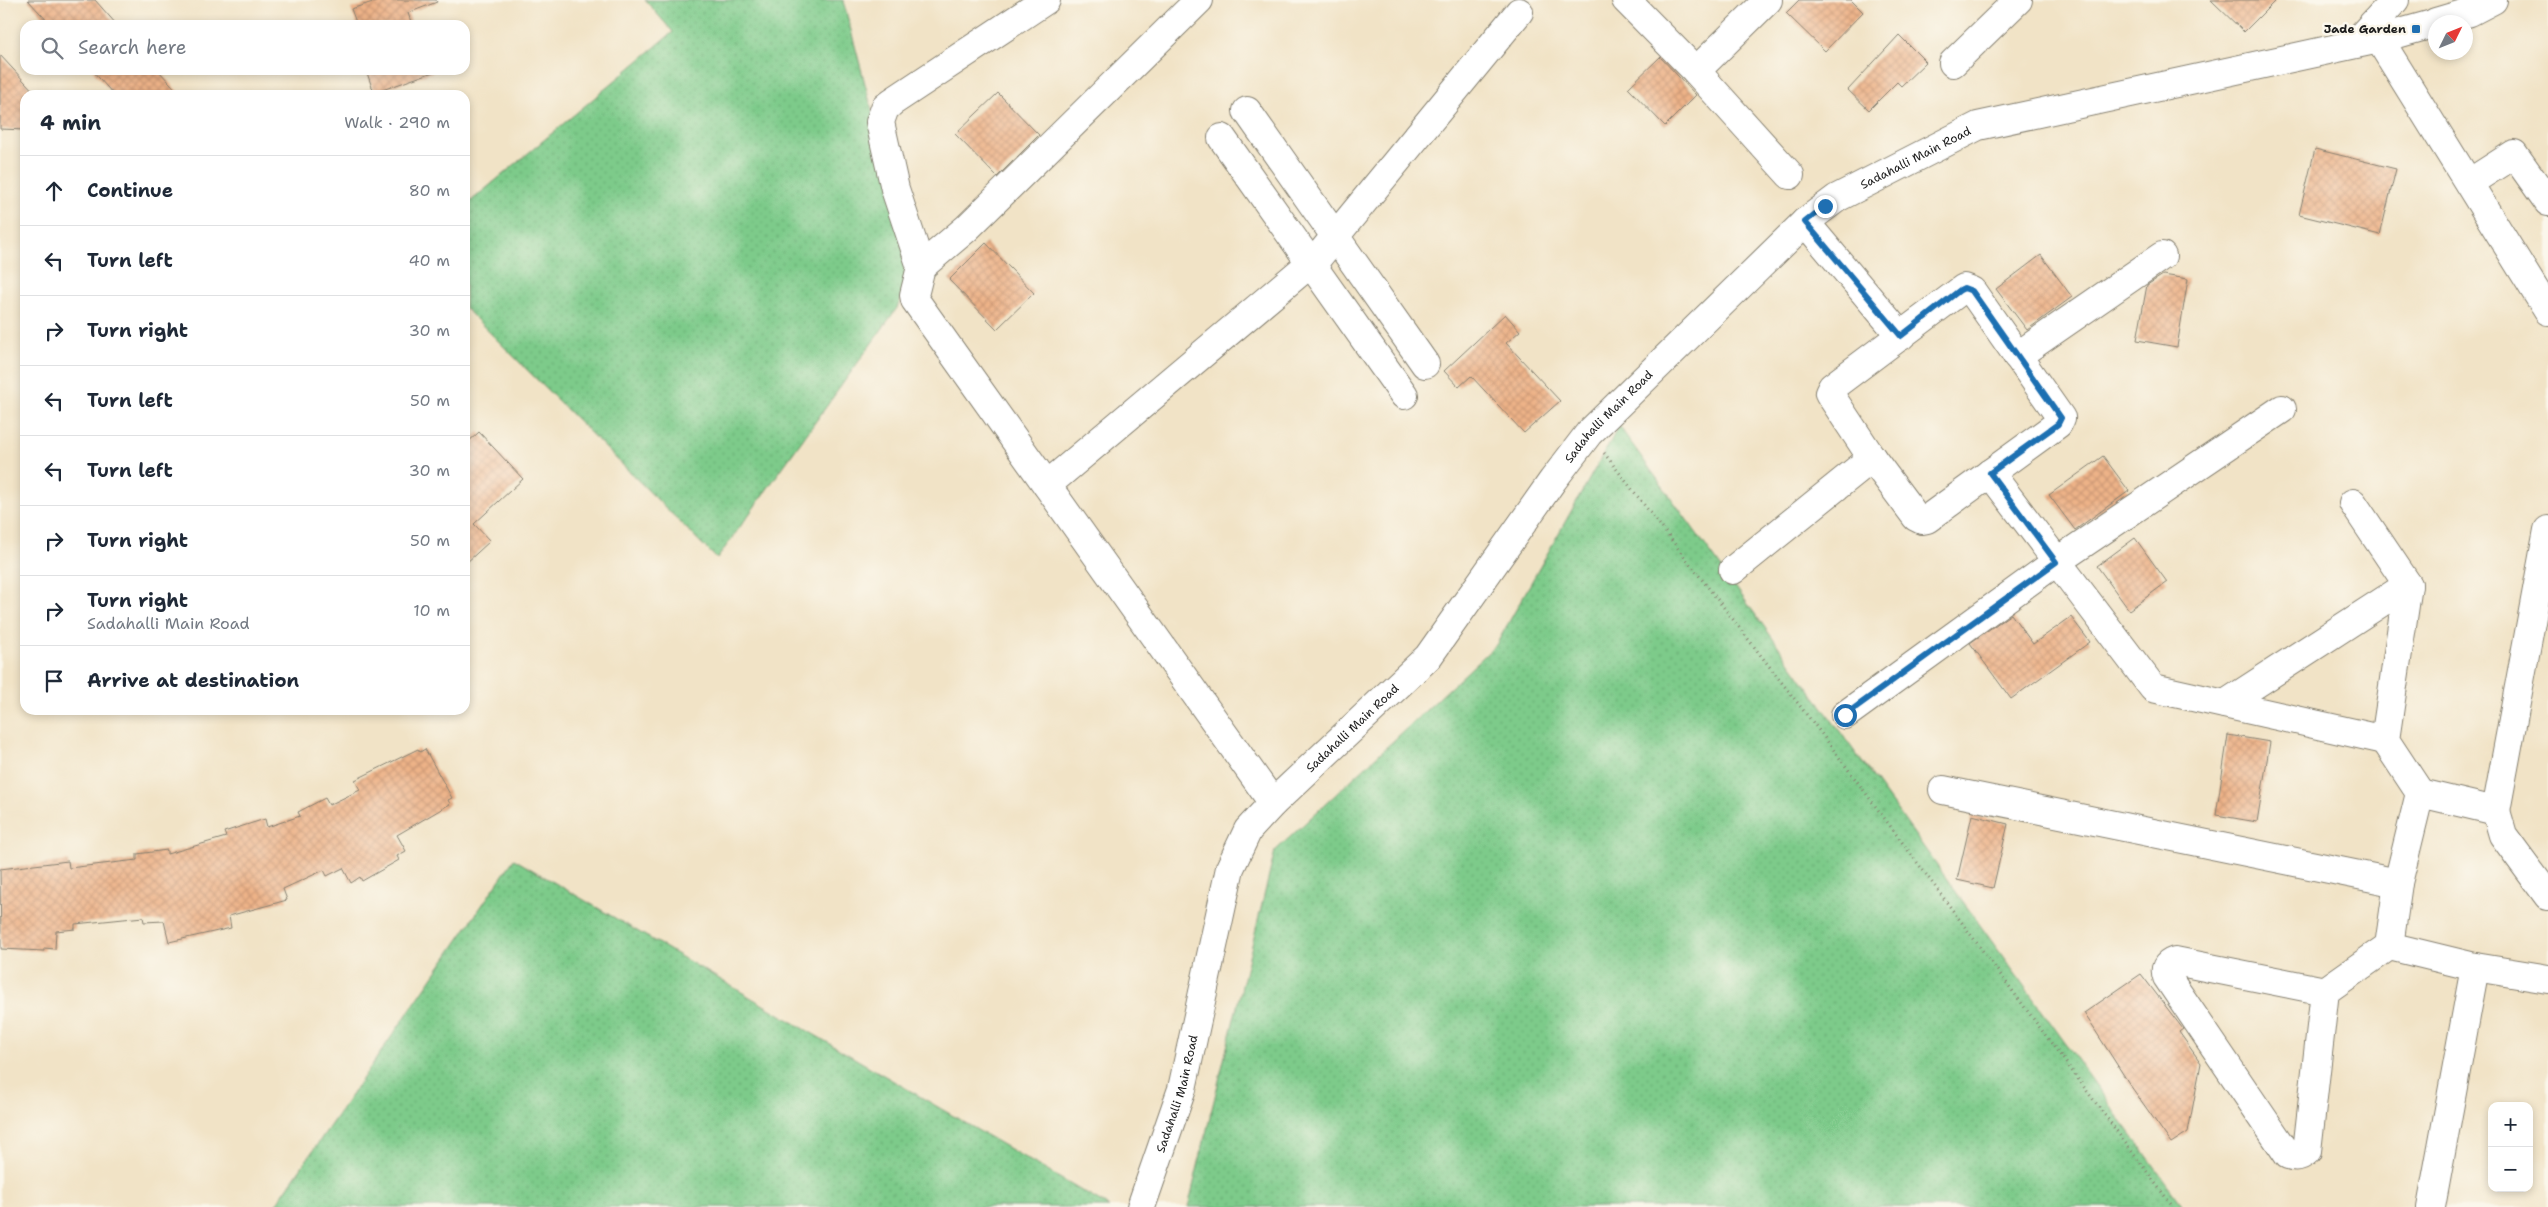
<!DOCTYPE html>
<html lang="en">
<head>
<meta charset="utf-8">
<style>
	body { margin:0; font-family:"Shantell Sans",sans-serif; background:#f6f6f7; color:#1f2937 }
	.controls { position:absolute; right:15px; bottom:15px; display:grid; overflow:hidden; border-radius:10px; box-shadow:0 2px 8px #0003 }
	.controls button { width:45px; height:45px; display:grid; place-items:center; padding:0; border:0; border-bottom:1px solid #e0e1e3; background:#fff; color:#1f2937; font:25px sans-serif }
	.compass { position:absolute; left:2428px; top:15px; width:45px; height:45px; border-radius:50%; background:#fff; box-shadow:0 2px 8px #0003; rotate:47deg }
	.stop { position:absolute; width:15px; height:15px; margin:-11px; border:4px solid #1f6fb2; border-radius:50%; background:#fff }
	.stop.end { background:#1f6fb2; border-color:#fff; box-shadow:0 1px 5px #0008 }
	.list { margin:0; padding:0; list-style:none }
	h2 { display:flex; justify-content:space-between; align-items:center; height:65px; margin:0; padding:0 20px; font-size:21px }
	h2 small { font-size:16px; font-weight:400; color:#747a83 }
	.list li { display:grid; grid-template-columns:32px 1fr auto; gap:15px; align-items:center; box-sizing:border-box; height:70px; padding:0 20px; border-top:1px solid #e0e1e3 }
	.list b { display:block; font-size:19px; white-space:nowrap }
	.list p { margin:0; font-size:16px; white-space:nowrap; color:#747a83 }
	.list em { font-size:16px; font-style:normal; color:#747a83 }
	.icon { flex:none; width:28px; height:28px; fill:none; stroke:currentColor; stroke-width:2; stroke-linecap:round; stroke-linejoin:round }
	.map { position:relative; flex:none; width:2548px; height:1207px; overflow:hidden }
	.search { position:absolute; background:#fff; box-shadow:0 2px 8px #0003; left:20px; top:20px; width:450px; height:55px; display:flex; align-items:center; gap:12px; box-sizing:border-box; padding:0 18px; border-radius:15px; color:#747a83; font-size:19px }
	.panel { position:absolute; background:#fff; box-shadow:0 2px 8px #0003; left:20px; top:90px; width:450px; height:625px; border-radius:15px }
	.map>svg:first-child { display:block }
	.grass { fill:url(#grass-dots); stroke:#4c7453 }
	.building { fill:url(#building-cross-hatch) }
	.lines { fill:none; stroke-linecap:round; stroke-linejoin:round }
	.minor-casing { stroke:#868071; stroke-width:30 }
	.path { stroke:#868071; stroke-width:3; stroke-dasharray:1 4; stroke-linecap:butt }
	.minor { stroke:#fff; stroke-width:28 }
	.route { stroke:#1f6fb2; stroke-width:6 }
	.poi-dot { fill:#1f6fb2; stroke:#fbf7ec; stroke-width:2 }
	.labels { text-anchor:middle; stroke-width:5; stroke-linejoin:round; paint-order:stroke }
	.poi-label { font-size:12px; font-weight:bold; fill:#1c1c1c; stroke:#fbf7ec; text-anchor:end }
	.street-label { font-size:12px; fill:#1c1c1c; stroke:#fbf7ec }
</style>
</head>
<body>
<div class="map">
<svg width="2548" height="1207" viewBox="0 0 2548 1207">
	<defs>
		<pattern id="grass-dots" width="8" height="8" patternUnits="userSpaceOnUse" patternTransform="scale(1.25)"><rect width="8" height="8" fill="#7dcb8a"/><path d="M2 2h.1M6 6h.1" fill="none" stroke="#6bae76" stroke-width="1.8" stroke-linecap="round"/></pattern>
		<pattern id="building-cross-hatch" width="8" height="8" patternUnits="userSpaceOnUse" patternTransform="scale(1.25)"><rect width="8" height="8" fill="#edb288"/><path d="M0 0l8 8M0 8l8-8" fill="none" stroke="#cb9875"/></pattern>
	</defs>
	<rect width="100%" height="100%" fill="#fbf7ec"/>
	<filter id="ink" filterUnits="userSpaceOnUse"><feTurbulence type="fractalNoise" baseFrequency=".02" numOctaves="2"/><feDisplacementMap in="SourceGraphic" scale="10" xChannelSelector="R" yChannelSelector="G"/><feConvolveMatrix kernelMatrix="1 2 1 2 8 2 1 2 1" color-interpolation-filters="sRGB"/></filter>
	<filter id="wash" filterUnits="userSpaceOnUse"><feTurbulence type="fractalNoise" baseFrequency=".0096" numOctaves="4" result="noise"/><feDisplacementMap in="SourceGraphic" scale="20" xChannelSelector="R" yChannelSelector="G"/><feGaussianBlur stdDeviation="1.12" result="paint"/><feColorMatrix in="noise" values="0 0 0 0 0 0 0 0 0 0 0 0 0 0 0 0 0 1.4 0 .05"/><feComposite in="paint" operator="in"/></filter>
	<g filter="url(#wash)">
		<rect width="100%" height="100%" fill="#f1e3c6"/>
		<path class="grass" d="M645,0H843L914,270L897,308L717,559L465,308V206L673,32Z
			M1619,426L2184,1207H1188L1275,851L1496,645Z
			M514,859L1109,1207H274Z"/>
		<g id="blocks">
			<path class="building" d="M28,0H95L117,25H51Z
				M379,0H436L437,2L408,13L412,25H357L351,9Z
				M1799,0H1851L1863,12L1825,51L1786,13Z
				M2211,0H2276L2244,32Z
				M1899,35L1926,62L1901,86L1897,82L1869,110L1848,90Z
				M0,55L37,95H25V130L0,129Z
				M1660,57L1696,95L1665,126L1628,88Z
				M92,70H158L181,95H114Z
				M366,70H433V72L374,93Z
				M998,93L1039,135L997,177L955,134Z
				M2315,149L2396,169L2380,235L2299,215Z
				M986,243L1034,293L997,329L949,280Z
				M2041,255L2072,297L2027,330L1996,289Z
				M2163,275L2188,279L2177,347L2137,340L2147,285Z
				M1505,314L1520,331L1506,343L1560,401L1524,433L1471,376L1459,387L1444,371Z
				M479,432L523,479L474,524L490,541L465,564V445Z
				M2103,456L2129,491L2075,530L2049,495Z
				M2135,538L2167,582L2129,610L2097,566Z
				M2011,614L2033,644L2071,617L2090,642L2011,699L1970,643Z
				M2228,735L2270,742L2257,822L2216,815Z
				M418,749L420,752L425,749L452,798L448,800L450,804L397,835L406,851L397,856L399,860L362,881L360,877L351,883L343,868L327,876L324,870L283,889L287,900L229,916L231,928L169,942L164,921L144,922L143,917L75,924V929L56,931L55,949L44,948V951L1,949L0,869L68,861L69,868L137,860V854L167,850V854L226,837L224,832L265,819L267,827L300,816L298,812L325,798L329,805L360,790L355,780Z
				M1972,815L2008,824L1993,888L1957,880Z
				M2141,974L2183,1029L2179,1032L2201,1063L2188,1132L2171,1143L2130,1085L2084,1013Z"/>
		</g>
	</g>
	<g filter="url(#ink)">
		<use href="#blocks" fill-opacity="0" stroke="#868071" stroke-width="1"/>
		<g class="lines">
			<defs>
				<g id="minor">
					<path d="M1046,0L892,102L885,108L880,122L895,189L921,267L914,295L915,300L1273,803"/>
					<path d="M1626,0L1696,71L1790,175"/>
					<path d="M2436,22L2470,12L2493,0"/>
					<path d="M2379,39L2548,311"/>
					<path d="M2355,43L2395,0"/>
					<path d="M1953,63L2018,0"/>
					<path d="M1696,71L1768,0"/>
					<path d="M1247,111L1425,364"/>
					<path d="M1222,138L1404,395"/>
					<path d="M2469,183L2514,154L2548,202"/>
					<path d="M1805,222L1901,336"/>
					<path d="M921,267L967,228L1199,0"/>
					<path d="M1964,288L1972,291L2061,418L2058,424L1927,519L1922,520L1916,517L1872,458L1829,393L1832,387Z"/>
					<path d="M2017,356L2162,256"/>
					<path d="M1990,473L2153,688L2385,740"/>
					<path d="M1047,485L1319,256L1519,12"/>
					<path d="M2353,503L2408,585L2385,740L2420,793"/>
					<path d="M1733,570L1872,458"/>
					<path d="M2225,704L2408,585"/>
					<path d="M1845,715L2056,562L2282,409"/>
					<path d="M1943,790L2398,883"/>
					<path d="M2496,811L2548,530"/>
					<path d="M2389,946L2475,967L2548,979"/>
					<path d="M2325,991L2307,1151C2301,1157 2296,1158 2288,1155L2167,977C2164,969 2166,964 2175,961L2325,991L2389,946L2398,883L2420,793L2496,811L2503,835L2548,896"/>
					<path id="s1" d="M1141,1207L1182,1089L1230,868L1248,830L1273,803L1428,657L1553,480L1589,433L1805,222L1837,198L1978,126L2379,39L2436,23"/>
					<path d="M2431,1207L2475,967"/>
				</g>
			</defs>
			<use href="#minor" class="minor-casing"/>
			<path class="path" d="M1604,453L1824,737L2173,1207"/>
			<use href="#minor" class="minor"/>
		</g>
	</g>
	<g class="lines" filter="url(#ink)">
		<path class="route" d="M1825,206L1805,222L1901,336L1960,290L1964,288L1972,291L2061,418L2058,424L1990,473L2056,562L1845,715"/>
	</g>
	<rect class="poi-dot" x="2411" y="24" width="10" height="10" rx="2.5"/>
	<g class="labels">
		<g class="poi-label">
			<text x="2406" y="33">Jade Garden</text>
		</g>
		<g class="street-label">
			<text dy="4" stroke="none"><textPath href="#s1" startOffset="1349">Sadahalli Main Road</textPath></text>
			<text dy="4" stroke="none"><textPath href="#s1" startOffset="944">Sadahalli Main Road</textPath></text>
			<text dy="4" stroke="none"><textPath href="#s1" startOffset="539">Sadahalli Main Road</textPath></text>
			<text dy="4" stroke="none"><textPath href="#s1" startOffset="119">Sadahalli Main Road</textPath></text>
		</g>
	</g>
</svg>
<div class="controls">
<button>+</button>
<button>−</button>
</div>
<svg class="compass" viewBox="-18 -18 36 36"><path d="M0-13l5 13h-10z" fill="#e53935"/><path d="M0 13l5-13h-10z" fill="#747a83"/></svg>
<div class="stop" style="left:1845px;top:715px"></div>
<div class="stop end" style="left:1825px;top:206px"></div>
<div class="search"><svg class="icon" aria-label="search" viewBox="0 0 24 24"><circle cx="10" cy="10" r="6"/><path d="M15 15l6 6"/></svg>Search here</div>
<section class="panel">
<h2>4 min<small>Walk · 290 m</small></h2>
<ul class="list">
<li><svg class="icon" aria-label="ahead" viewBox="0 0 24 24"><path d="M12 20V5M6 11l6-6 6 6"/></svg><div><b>Continue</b></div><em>80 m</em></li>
<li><svg class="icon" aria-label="left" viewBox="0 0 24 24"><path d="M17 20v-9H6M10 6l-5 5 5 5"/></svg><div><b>Turn left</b></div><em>40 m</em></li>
<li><svg class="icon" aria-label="right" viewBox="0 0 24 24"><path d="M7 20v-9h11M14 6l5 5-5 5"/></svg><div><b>Turn right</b></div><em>30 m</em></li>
<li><svg class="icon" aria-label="left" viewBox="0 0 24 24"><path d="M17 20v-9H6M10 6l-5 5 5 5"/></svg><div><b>Turn left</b></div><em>50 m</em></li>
<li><svg class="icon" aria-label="left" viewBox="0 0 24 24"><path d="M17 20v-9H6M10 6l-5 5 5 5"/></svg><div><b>Turn left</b></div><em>30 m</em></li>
<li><svg class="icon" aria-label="right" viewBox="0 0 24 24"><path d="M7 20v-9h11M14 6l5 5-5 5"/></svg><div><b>Turn right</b></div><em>50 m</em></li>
<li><svg class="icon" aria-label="right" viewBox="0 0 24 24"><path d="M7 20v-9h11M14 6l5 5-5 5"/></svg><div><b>Turn right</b><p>Sadahalli Main Road</p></div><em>10 m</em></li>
<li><svg class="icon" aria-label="arrive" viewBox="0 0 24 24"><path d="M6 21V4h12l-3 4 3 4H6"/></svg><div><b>Arrive at destination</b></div></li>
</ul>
</section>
</div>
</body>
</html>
